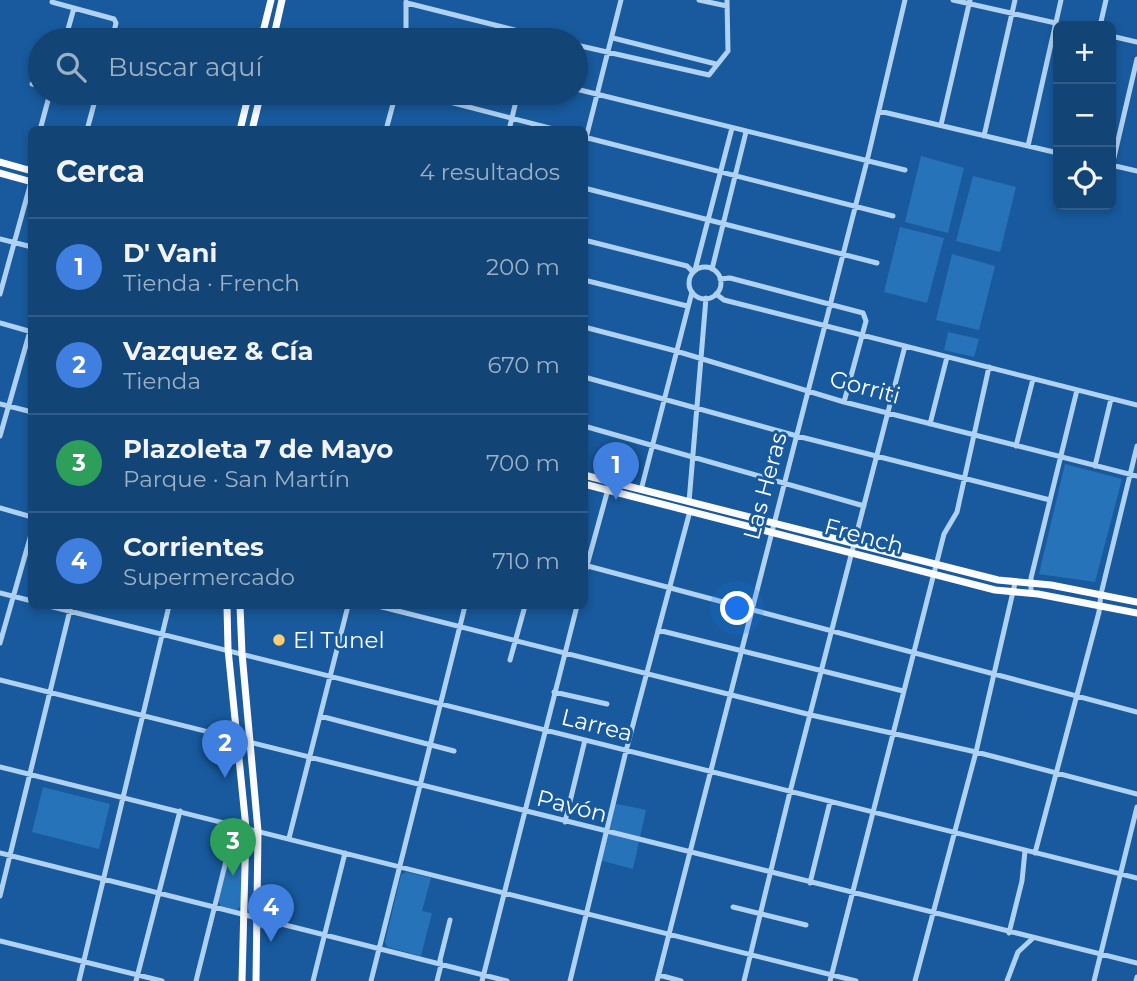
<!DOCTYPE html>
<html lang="es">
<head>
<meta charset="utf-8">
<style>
	body { margin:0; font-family:Montserrat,sans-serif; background:#1b4b7b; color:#f1f3f6 }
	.controls { position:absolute; right:21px; top:21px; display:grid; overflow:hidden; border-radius:10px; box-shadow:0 4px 10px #0003 }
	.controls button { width:63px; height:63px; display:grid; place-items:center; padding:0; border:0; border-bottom:2px solid #315c88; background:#124476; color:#f1f3f6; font:35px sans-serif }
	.you { position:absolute; left:738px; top:609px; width:24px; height:24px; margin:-18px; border:5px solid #fff; border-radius:50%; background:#1a73e8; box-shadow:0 0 0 10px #1a73e833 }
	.badge { display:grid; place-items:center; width:46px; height:46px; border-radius:50%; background:#eead8d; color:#fff; font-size:23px; font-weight:700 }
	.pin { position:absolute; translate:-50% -58px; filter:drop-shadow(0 2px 4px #0008) }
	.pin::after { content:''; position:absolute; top:37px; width:24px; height:21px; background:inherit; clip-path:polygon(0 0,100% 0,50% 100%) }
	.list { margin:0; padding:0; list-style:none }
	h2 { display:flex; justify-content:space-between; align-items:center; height:91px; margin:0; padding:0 28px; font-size:30px }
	h2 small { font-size:23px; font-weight:400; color:#9cb0c5 }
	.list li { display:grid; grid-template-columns:46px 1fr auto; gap:21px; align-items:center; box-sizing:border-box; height:98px; padding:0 28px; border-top:2px solid #315c88 }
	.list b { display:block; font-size:26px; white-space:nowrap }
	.list p { margin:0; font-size:23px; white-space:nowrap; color:#9cb0c5 }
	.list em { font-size:23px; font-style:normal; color:#9cb0c5 }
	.icon { flex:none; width:38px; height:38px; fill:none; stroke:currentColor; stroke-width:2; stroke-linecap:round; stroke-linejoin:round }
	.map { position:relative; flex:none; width:1137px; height:981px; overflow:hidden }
	.search { position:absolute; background:#124476; box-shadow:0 4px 10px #0003; left:28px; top:28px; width:560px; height:77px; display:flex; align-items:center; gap:18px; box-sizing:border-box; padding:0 24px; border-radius:38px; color:#9cb0c5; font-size:26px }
	.panel { position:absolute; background:#124476; box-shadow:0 4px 10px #0003; left:28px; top:126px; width:560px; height:483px; border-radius:10px }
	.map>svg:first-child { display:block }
	.green { fill:#2773b9 }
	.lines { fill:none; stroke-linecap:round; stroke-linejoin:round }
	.minor { stroke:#afd2f2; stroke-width:5 }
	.major { stroke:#fafcff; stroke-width:7 }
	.poi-dot { fill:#ffcc70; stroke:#185a9d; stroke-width:2.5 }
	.labels { text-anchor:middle; stroke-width:6; stroke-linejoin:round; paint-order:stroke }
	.street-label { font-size:23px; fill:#fff; stroke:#185a9d }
	.poi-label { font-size:23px; fill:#fff; stroke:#185a9d; text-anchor:start }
</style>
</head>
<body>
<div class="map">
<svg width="1137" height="981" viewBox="0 0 1137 981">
	<rect width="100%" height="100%" fill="#185a9d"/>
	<path class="green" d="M921,156L964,168L948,233L905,222Z
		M973,176L1016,187L1000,252L956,241Z
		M900,227L944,238L927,303L884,292Z
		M952,254L995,266L979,330L936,320Z
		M948,332L979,339L974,357L944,350Z
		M1065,464L1122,479L1095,582L1039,574Z
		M43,787L110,804L99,849L32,832Z
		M613,803L646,810L633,869L599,860Z
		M240,831L243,835L241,906L236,910L221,906L218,901L236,834Z
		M406,872L431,878L422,911L432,913L421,956L387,947L385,942L401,875Z"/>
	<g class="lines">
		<path class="minor" d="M699,0L727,6
			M953,0L1069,26
			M52,2L114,19L116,23L112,40
			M406,2V40
			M407,3L554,40
			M1100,26L1106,0
			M1111,36L1137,42
			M613,38L716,64
			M65,40L74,8
			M576,45L709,75L728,51L727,0
			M32,84L40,86
			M576,89L905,170
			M66,93L95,101
			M415,93L557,130
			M879,111L1058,153
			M941,125L970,0
			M40,130L50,93
			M87,130L97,93
			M386,130L396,93
			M509,130L518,93
			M984,136L1015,0
			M584,137L893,216
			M584,146L621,0
			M1028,146L1061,0
			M1111,165L1137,171
			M1112,166L1137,59
			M29,170L32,160
			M584,188L877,263
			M0,239L32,247
			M584,240L687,266L693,272
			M689 283a16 16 0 1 1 32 0a16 16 0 1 1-32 0Z
			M712,269L746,132
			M695,270L732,128
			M720,279L730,278L863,313L866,321L844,402
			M584,280L687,306
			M0,294L31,182
			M716,294L724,300L1137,405
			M0,323L32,332
			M584,327L676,351L844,402L1137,476
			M584,377L797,436L1050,500
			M0,404L32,412
			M930,424L947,357
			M584,426L864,506
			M0,436L32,324
			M1016,446L1033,379
			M1095,466L1111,399
			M641,490L692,292
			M689,502L706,298
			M0,508L32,517
			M584,565L1137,712
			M584,576L610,482
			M0,593L32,601
			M1031,593V578L1077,390
			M49,606L1137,878
			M378,606L811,715L976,752L1137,794
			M658,630L903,691
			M0,643L32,531
			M510,660L525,606
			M0,680L1137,963
			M554,692L607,704
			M320,716L454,751
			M0,767L856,981
			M565,822L585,740
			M289,838L348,606
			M0,853L507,981
			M1035,853L1099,612L1101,594L1137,446
			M810,883L830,802
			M0,896L71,606
			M733,907L806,925
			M1009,933L1022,881L1025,851
			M0,941L162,981
			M659,975L681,981
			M79,981L169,606
			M136,981L180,811
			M196,981L235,825
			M313,981L345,853
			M371,981L465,606
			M437,981L441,965L440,960L450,920
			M482,981L577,606
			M570,981L626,751L690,511
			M657,981L867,161L905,0
			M744,981L790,792L905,346
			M830,981L944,534L957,512L989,367
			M915,981L976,752L1015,583
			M1007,981L1018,952L1032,939
			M1094,981L1137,807
			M1136,981L1137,977"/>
		<path class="major" d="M261,40L271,0
			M273,40L282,0
			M240,130L249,93
			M252,130L261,93
			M0,162L32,171
			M0,173L32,182
			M584,475L998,580L1051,585L1137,602
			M584,484L995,590L1038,594L1137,613
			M227,606L228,649L246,828L242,981
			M240,606L242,653L258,831L256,981"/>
	</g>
	<circle class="poi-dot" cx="279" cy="640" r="7"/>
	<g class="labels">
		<g class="street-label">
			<text transform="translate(865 387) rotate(15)" y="8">Gorriti</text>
			<text transform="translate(765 486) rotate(-75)" y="8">Las Heras</text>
			<text transform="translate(864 536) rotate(15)" y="8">French</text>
			<text transform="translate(597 725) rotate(14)" y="8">Larrea</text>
			<text transform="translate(572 806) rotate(14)" y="8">Pavón</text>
		</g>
		<g class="poi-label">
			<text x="293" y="648">El Tunel</text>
		</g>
	</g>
</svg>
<div class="controls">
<button>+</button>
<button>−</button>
<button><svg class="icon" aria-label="locate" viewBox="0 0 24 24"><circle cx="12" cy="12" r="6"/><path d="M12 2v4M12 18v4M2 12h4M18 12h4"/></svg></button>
</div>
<div class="you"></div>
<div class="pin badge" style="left:616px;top:500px;background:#3f7fe0">1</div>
<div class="pin badge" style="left:225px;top:778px;background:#3f7fe0">2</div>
<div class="pin badge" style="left:233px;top:876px;background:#2e9e5b">3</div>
<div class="pin badge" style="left:271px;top:942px;background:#3f7fe0">4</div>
<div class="search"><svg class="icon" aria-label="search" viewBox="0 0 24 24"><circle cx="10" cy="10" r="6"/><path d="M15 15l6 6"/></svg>Buscar aquí</div>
<section class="panel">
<h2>Cerca<small>4 resultados</small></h2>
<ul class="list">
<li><span class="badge" style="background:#3f7fe0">1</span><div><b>D' Vani</b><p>Tienda · French</p></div><em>200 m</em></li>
<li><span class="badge" style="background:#3f7fe0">2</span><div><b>Vazquez &amp; Cía</b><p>Tienda</p></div><em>670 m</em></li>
<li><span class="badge" style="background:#2e9e5b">3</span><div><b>Plazoleta 7 de Mayo</b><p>Parque · San Martín</p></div><em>700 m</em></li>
<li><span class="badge" style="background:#3f7fe0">4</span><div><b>Corrientes</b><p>Supermercado</p></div><em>710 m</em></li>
</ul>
</section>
</div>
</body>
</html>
